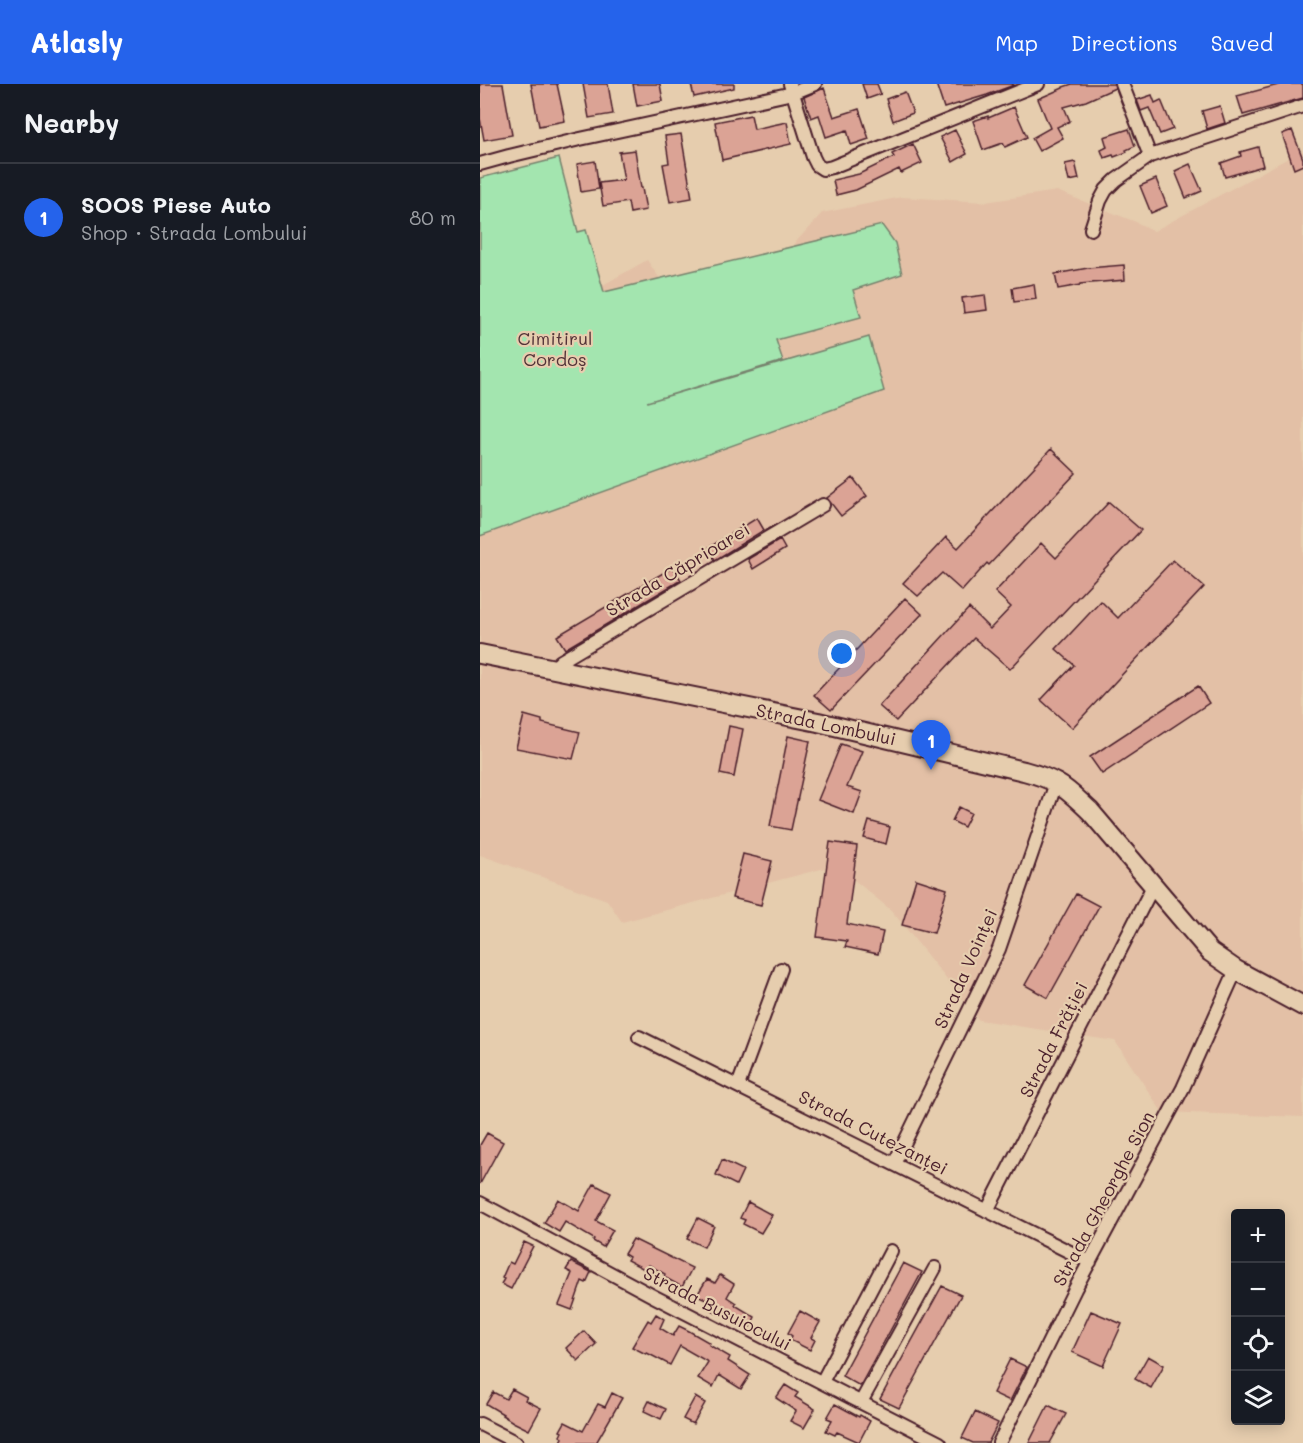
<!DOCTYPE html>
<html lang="en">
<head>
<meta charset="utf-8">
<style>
	body { margin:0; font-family:Mali,sans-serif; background:#20242c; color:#f1f3f6 }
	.controls { position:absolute; right:18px; bottom:18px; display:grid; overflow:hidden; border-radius:6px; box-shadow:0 3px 15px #0003 }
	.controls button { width:54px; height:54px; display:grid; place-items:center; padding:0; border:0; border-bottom:2px solid #363941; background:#171b24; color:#f1f3f6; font:30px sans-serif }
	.you { position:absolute; left:362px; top:570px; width:21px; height:21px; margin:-15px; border:4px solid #fff; border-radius:50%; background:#1a73e8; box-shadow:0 0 0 9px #1a73e833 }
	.badge { display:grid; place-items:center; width:39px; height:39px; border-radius:50%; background:#2563eb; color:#fff; font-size:20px; font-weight:700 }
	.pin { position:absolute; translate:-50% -50px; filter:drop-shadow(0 2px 3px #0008) }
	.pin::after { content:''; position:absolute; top:32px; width:21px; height:18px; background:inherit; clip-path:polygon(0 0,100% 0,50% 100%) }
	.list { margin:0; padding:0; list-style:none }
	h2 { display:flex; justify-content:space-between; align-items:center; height:78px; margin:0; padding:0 24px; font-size:26px }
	h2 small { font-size:20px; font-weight:400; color:#9ea1a6 }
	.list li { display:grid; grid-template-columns:39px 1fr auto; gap:18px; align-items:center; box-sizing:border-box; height:108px; padding:0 24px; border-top:2px solid #363941 }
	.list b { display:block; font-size:22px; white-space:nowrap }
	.list p { margin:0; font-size:20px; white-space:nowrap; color:#9ea1a6 }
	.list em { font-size:20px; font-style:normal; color:#9ea1a6 }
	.icon { flex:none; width:33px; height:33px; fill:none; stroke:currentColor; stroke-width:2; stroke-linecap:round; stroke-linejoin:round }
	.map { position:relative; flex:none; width:823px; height:1359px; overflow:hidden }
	header { display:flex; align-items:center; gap:36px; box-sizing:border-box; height:84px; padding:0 30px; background:#2563eb; color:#fff }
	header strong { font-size:28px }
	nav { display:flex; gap:33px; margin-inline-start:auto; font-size:21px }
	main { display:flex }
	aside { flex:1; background:#171b24 }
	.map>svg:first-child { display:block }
	.built { fill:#e3c0a6 }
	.green { fill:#a3e5af; stroke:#76826d; stroke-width:1.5 }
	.building { fill:#dba395; stroke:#4a1f2b; stroke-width:1.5 }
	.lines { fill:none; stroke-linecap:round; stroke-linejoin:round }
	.street-casing { stroke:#4a1f2b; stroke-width:16 }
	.secondary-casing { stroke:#4a1f2b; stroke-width:22 }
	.street { stroke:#e6cdae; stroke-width:12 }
	.secondary { stroke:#e6cdae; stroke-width:18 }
	.labels { text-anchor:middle; stroke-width:4.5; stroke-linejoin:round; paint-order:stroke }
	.park-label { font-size:18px; fill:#533338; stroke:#e6cdae }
	.street-label { font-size:18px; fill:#4a1f2b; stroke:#e6cdae }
</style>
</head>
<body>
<header>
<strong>Atlasly</strong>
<nav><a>Map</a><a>Directions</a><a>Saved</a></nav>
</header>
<main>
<aside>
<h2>Nearby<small></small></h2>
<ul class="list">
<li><span class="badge">1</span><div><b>SOOS Piese Auto</b><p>Shop · Strada Lombului</p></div><em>80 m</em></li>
</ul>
</aside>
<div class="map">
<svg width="823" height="1359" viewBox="0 0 823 1359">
	<rect width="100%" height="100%" fill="#e6cdae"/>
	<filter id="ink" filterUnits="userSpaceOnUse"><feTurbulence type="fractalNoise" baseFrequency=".0167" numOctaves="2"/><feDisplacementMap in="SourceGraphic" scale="12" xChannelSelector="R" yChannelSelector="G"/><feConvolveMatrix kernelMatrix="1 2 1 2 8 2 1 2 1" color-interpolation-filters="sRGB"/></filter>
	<g filter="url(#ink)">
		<path class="built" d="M823,66V1033L682,1028L635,957L499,936L412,827L356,781L142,838L127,816L0,771V282L63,235L167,176L217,248L297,179L342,129L422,113L505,118L577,107L656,138L674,147Z"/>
		<path class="green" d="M79,74L98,148L106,146L124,208L402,141L415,159L422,190L373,206L381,233L296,256L303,277L167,318L389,253L404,307L0,452V94Z"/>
		<path class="building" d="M0,0H23L32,51L4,56L0,34Z
			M51,0H77L85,37L59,42Z
			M103,0H128L133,30L109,34Z
			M153,0H180L183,17L157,22Z
			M211,0H254V4L214,13Z
			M382,0H397L401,10L387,15Z
			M456,0H533L534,1L507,11L464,24Z
			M592,0H634L635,4L606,17L584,23L590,37L577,43L583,54L559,67L552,54L570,44L558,15L583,4V3Z
			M802,0H823V14L763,31L757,12Z
			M344,4L354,33L379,25L389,55L371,61L367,46L346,53L339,31L331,34L324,13Z
			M425,8L433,29L413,37L406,15Z
			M672,11L675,19L681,16L693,45L680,50L669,24L661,27L657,16Z
			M740,22L745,39L727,45L722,27Z
			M534,23L547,53L525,63L523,59L503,66L493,37L508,32V34Z
			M271,31L274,45L307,38L311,60L242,76L235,38Z
			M649,45L655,62L646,66L647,68L634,73L633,71L624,74L621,66L627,63L624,53Z
			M475,46L487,70L473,78L460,53Z
			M812,46L823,75V81L814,85L802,50Z
			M201,50L212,114L190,118L183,80L189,79L185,52Z
			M433,60L442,79L421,89L419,85L376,106L356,111L353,96L379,90L414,73L412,70Z
			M778,63L783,82L745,93L741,79L761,72L760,68Z
			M155,66L161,104H162L166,126L150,129L148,118L123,122L119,99L144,96L139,68Z
			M115,77L119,105L101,108L97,80Z
			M595,78L599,95L589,97L585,80Z
			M710,80L722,107L706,114L695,87Z
			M676,95L687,122L671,129L660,102Z
			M644,181L645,196L600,200V201L578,205L575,190L608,184Z
			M554,200L556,215L534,218L532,204Z
			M505,211L507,226L484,229L482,214Z
			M571,365L596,389L509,481L507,479L482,507L462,489L438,512L423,499L466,453L478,464Z
			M373,394L387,412L361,432L347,414Z
			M629,418L661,446L530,585L494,554L416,637L399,622L489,524L510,545L531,523L515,508L561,459L576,474Z
			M277,434L284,446L235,476L228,464Z
			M300,456L305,465L273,485L268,475Z
			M693,476L724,503L592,644L561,616L594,581L576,565L621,517L638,534Z
			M193,483L201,496L85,565L77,552Z
			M425,514L442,530L351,626L334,611Z
			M718,602L729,619L622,690L610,673Z
			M44,631L62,636V639L100,648L93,675L36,664Z
			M249,642L263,645L254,693L240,690Z
			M308,652L330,657L311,746L290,742Z
			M361,660L382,667L367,703L382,708L374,730L338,716Z
			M479,723L491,729L484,743L472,737Z
			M389,737L410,743L406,760L384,754Z
			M350,758L377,762L367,840L403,848L398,870L365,863L367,857L337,853Z
			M263,770L292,777L281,821L252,814Z
			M436,795L467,805L454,849L422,841Z
			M596,810L619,822L568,914L545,901Z
			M7,1049L23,1058L0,1100V1061Z
			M242,1076L263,1086L256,1101L236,1091Z
			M114,1100L131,1109L116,1137L133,1146L123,1163L113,1157L114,1155L85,1138L79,1148L64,1139L78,1115L99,1127Z
			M268,1118L292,1131L281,1149L263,1140L265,1136L260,1134Z
			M218,1134L234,1142L224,1163L207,1155Z
			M153,1155L212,1184L202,1203L184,1193L185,1190L169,1181L166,1186L147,1176L149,1173L144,1170Z
			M44,1158L53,1162L31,1205L21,1200L24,1195L22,1194L29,1178L33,1180Z
			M91,1178L111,1188L106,1199L102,1197L92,1226L79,1221L92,1189L86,1186Z
			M423,1179L442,1188L380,1302L362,1292Z
			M240,1191L254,1200L247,1213L256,1219L255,1221L275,1233L270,1243L239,1225L237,1229L224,1222L228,1216L217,1211L227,1195L235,1199Z
			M462,1202L481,1211L419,1324L400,1315Z
			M320,1227L340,1238L331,1254L335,1256L330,1266L310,1256L312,1252L308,1249Z
			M611,1227L642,1240L623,1282L592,1268Z
			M176,1230L184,1235L180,1244L193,1252L199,1242L209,1247L230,1259L229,1261L250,1273L248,1277L270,1291L261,1305L239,1291L233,1303L218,1294L228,1278L200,1262L190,1281L167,1269L166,1270L152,1263L168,1236L171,1238Z
			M104,1247L116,1260L98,1277L86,1264Z
			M668,1272L684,1281L671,1304L655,1295Z
			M530,1275L547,1283L530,1317L513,1309Z
			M305,1301L318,1309L315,1313L335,1325L324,1344L310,1337L316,1327L296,1314Z
			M32,1305L47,1313L45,1316L61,1324L49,1346L33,1338L22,1331L23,1330L6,1320L13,1308L26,1315Z
			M132,1309L142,1314L116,1359H80L83,1354L80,1352L82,1348L80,1347L85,1338L103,1347L118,1320L125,1323Z
			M215,1313L225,1319L213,1340L203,1335Z
			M169,1317L186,1325L181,1335L164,1327Z
			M355,1320L379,1333L380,1331L390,1337L379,1358L357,1348L355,1351L346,1347L352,1336L347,1334Z
			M568,1321L586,1330L570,1359H549Z
			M495,1328L518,1339L508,1359H493L482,1354Z"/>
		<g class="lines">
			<defs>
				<path id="street" d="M310,0L333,73L337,81L343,85L352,83L558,0
					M642,0L670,72
					M0,80L29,72L100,55L313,9L335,0
					M611,145L620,117L626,106L636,96L670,72L823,22
					M73,585L81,577L343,421
					M159,953L610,1178
					M258,1002L301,885
					M414,1080L519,865L576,699
					M0,1119L173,1212L460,1359
					M507,1127L673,802
					M342,1298L411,1167
					M381,1318L455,1184
					M0,1340L37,1359
					M519,1359L595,1205L703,1004L756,886"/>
				<path id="secondary" d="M0,570L338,638L544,687C555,690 566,693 576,699C589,706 599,717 610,727L730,868L756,886L823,922"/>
			</defs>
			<use href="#street" class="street-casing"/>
			<use href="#secondary" class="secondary-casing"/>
			<use href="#street" class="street"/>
			<use href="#secondary" class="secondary"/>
		</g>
	</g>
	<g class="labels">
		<g class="park-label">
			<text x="75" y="261">Cimitirul<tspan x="75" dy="21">Cordoș</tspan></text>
		</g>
		<g class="street-label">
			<text transform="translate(198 486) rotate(-31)" y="6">Strada Căprioarei</text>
			<text transform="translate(346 641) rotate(12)" y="6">Strada Lombului</text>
			<text transform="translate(486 885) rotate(-66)" y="6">Strada Voinței</text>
			<text transform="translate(574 956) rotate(-63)" y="6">Strada Frăției</text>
			<text transform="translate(393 1049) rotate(27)" y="6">Strada Cutezanței</text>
			<text transform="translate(624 1115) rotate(-62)" y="6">Strada Gheorghe Sion</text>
			<text transform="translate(237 1225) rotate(27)" y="6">Strada Busuiocului</text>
		</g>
	</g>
</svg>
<div class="controls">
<button>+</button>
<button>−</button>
<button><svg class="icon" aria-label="locate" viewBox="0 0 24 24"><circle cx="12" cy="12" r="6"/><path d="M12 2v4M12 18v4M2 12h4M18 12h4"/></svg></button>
<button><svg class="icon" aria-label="layers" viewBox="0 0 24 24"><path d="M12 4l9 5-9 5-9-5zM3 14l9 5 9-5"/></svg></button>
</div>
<div class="you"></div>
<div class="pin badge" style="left:451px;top:686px">1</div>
</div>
</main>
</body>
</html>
